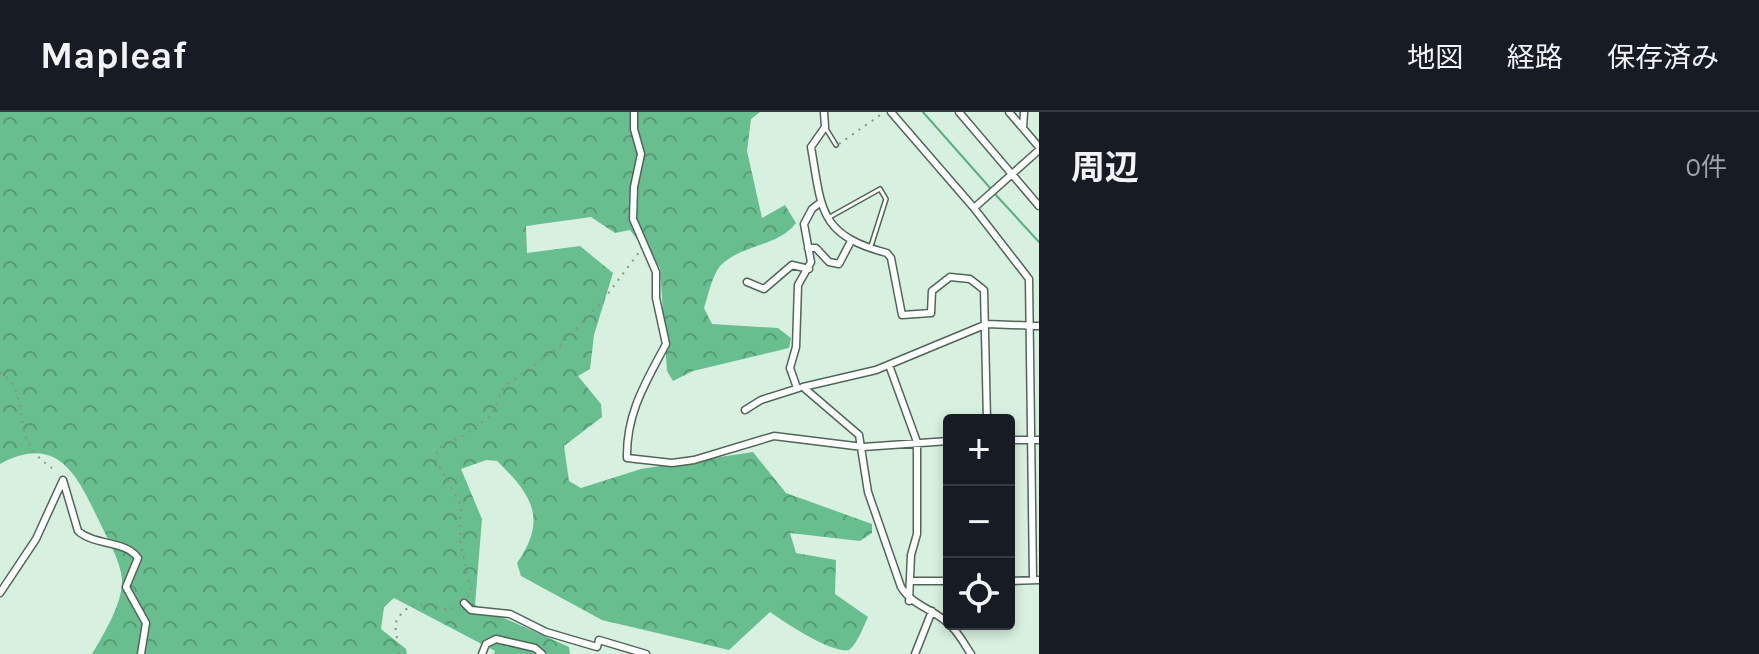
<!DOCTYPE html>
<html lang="ja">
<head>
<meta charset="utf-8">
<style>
	body { margin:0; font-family:Karla,"Noto Sans JP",sans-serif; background:#20242c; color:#f1f3f6 }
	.controls { position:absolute; right:24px; bottom:24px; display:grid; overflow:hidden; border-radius:8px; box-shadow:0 4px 12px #0003 }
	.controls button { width:72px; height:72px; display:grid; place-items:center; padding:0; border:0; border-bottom:2px solid #363941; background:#171b24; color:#f1f3f6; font:40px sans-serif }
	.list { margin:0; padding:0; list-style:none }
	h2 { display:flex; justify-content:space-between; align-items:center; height:104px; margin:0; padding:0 32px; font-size:34px }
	h2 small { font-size:26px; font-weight:400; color:#9ea1a6 }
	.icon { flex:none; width:44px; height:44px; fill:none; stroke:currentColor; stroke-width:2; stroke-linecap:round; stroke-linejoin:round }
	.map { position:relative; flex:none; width:1039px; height:542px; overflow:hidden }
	header { display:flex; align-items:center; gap:48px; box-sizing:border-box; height:112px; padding:0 40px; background:#171b24; border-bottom:2px solid #363941 }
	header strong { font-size:38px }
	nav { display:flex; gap:44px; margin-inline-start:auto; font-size:28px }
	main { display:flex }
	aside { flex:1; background:#171b24 }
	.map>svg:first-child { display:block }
	.forest { fill:url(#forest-crowns) }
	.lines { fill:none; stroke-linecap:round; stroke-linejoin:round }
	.stream { stroke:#59af80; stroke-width:2 }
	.lane-casing { stroke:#516659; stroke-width:6 }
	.street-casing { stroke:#516659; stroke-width:9 }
	.path { stroke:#84958a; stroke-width:2; stroke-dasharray:2 6; stroke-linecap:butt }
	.lane { stroke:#fff; stroke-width:3 }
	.street { stroke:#fff; stroke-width:6 }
</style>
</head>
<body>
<header>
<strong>Mapleaf</strong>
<nav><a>地図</a><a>経路</a><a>保存済み</a></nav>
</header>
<main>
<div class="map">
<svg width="1039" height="542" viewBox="0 0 1039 542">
	<defs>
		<pattern id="forest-crowns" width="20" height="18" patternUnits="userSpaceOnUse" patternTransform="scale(2)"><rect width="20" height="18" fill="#68be8e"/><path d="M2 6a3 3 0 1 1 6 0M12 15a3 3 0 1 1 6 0" fill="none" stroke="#569c75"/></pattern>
	</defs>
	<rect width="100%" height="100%" fill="#d8f0e0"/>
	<path class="forest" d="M0,0H760L751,7L747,39L762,106L785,93L796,111C778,135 741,132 720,154C712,164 708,184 704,196L712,212L778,216L791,226L789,236L693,259L673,269L667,259L660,156L630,118L615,121L591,105L526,114L527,141L580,134L613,161L594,223L590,257L578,264L601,292L602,305L564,334L569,369L581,376L641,357L753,340L786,381L872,412V421L860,429L790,421L796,441L836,448L835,482L868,505C863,515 858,531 849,538C832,542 784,510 770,500L729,538L602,508L521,464L517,451C548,407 532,383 497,349L486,348L461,357L482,407L475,493L569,535L570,542H494L495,539L394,486L384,495L381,517L406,537L407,542H92C104,522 123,491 122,467C120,448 107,426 99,409C77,363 58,321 0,352Z"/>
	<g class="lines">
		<path class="stream" d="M923,0L991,77
			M995,82L1039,130"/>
		<defs>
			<path id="lane" d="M825,15L836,33
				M828,106L880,77L886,87L871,134"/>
			<path id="street" d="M634,0V17L641,42L634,75L633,107L656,160V186L666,232C646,270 626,301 627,346L672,351L694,348L774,324L863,335L949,329
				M824,0L825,15L811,35C822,97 818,123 887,141L891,146L902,203L931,201L932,179L950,165L970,167L984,178L987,308
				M891,0L974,96L1029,167L1033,468
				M959,0L1039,94
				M1009,0L1039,35
				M1023,16L1024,0
				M974,96L1039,38
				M808,136H816L829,150L839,152L851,129
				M747,170L764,177L792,153L809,157
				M889,253L917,330V422L911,443L909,489
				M797,276L790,256L796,235L798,173L811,150L804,112L812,97L821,90
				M745,298L761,288L799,276
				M1009,328H1039
				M910,469H949
				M1009,469L1039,468
				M0,481L36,427L63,368L78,419C95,434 125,428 138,446L126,475L146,511L141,542
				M464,491L471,498L510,502L546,520L597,535
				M597,535L599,528L646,542
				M482,542L486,532L496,527L535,536L542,542
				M915,542L932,499
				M971,542C965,533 959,522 952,515C936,497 913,495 901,475L868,380L859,323L803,275L876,258L987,212L1039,214"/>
		</defs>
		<use href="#lane" class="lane-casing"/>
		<use href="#street" class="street-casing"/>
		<path class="path" d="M839,32L883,1
			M0,260C37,285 3,323 52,356
			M468,485L471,479L460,429L461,393L435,346L439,336L465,323L491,303L504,275L560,234L604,187L640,139
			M399,542L395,512C406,487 427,491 448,498L458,494"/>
		<use href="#lane" class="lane"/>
		<use href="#street" class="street"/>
	</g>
</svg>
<div class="controls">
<button>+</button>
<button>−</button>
<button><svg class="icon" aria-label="locate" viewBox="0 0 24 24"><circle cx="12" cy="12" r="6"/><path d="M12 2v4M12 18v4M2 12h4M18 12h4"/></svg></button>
</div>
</div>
<aside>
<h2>周辺<small>0件</small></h2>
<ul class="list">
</ul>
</aside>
</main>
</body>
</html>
